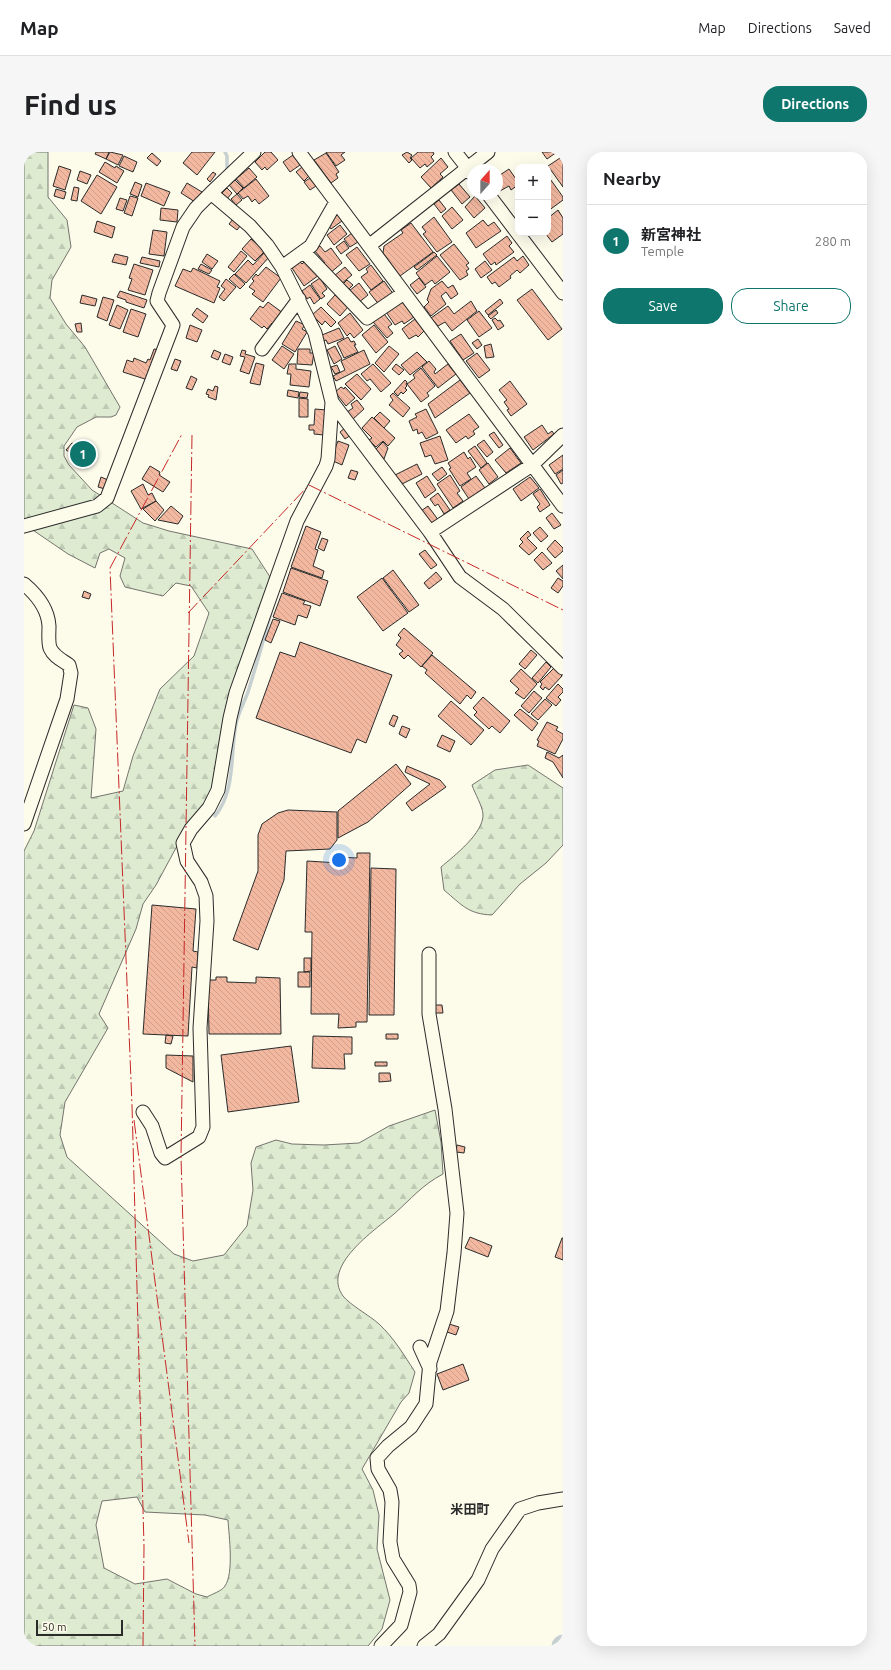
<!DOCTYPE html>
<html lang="en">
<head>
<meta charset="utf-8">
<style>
	body { margin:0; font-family:Ubuntu,"Noto Sans JP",sans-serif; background:#f6f6f6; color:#202124 }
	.controls { position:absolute; right:12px; top:12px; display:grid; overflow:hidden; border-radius:8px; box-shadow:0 4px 16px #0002 }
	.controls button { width:36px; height:36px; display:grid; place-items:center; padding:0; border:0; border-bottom:1px solid #e0e0e0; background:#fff; color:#202124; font:20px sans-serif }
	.compass { position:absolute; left:443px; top:12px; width:36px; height:36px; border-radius:50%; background:#fff; box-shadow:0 4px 16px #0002; rotate:21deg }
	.scale { position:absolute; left:12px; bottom:10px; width:87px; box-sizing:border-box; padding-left:4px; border:2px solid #2b2b2b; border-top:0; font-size:11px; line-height:14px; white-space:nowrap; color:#2b2b2b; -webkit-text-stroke:3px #fdfbea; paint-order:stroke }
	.you { position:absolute; left:315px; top:708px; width:14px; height:14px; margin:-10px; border:3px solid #fff; border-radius:50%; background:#1a73e8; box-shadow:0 0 0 6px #1a73e833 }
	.badge { display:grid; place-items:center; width:26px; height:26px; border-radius:50%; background:#0f766e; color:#fff; font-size:13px; font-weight:700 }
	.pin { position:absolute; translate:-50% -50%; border:2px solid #fff; box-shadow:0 1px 4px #0006 }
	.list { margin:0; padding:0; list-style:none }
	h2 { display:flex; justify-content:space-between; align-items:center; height:52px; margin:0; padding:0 16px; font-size:17px }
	h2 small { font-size:13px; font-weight:400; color:#757577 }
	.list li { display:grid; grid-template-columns:26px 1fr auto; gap:12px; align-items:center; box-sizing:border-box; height:72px; padding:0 16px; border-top:1px solid #e0e0e0 }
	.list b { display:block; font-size:15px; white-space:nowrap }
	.list p { margin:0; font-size:13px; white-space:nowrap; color:#757577 }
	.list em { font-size:13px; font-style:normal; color:#757577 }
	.actions { display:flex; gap:8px; padding:12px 16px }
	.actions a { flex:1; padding:9px 0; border:1px solid #0f766e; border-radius:16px; text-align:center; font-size:14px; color:#0f766e }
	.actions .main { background:#0f766e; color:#fff }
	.map { position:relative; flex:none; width:539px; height:1494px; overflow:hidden; border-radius:16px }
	header { display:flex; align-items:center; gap:24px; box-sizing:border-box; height:56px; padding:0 20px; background:#fff; border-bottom:1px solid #e0e0e0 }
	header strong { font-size:19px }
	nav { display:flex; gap:22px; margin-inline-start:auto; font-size:14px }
	.intro { display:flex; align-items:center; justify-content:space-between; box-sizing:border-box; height:96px; padding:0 24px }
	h1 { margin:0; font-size:28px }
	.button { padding:10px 18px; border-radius:16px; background:#0f766e; color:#fff; font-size:14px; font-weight:700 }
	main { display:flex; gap:24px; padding:0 24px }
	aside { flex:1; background:#fff; border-radius:16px; box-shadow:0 4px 16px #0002 }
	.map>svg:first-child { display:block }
	.forest { fill:url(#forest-firs); stroke:#74746e; fill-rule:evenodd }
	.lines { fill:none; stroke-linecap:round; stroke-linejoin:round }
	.stream { stroke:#c7d0d0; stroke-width:3.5 }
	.river { stroke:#c7d0d0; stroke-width:21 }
	.building { fill:url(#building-back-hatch); stroke:#2b2b2b }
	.minor-casing { stroke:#2b2b2b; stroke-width:15 }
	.minor { stroke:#fdfbea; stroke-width:13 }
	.power { stroke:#c62828; stroke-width:1; stroke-dasharray:14 3 2 3; stroke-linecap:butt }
	.labels { text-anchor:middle; stroke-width:3; stroke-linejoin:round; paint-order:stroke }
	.quarter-label { font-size:13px; font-weight:bold; fill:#2b2b2b; stroke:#fdfbea }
</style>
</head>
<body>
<header>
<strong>Map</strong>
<nav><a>Map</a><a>Directions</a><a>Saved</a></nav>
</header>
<div class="intro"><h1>Find us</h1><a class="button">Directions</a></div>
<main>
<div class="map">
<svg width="539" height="1494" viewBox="0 0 539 1494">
	<defs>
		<pattern id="forest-firs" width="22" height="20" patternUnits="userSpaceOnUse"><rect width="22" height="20" fill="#deebd1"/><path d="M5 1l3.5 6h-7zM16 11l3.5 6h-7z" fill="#bfcab4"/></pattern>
		<pattern id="building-back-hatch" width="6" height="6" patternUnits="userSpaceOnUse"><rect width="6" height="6" fill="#f2b8a0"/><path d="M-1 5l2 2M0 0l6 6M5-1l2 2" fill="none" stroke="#d09e8a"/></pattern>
	</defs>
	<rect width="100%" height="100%" fill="#fdfbea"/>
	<path class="forest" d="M0,0H24V45L43,68L47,95L28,128L26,146L42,172L61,195L96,255L92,263L87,265H72L53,275L40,294V304L45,313L68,338L119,371L145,379L228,397L248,428L190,641L160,681L132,733L119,752L112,777L75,862L84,876L41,950L36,983L43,1005L150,1102L169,1109L200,1103L223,1074L229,1038L227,1011L232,995L252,988L268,992L300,993L335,991L365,974L411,958L417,990L419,1022C398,1033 387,1047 370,1062C351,1078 297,1114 319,1144C326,1153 345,1163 355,1172C370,1186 380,1203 391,1220L385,1241L377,1250L338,1317L349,1338L355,1363L353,1397L366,1448L358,1477L344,1494H0V699L10,679L50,553L64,556L72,577L67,646L99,639L109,604L136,537L170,504L185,461L167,434L152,431L139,444L101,435L96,424L101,406L85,397L76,401L71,416L44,402L0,372ZM113,1345L121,1360L181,1363L204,1368C205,1384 210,1421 201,1434C198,1439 188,1442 183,1445L172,1442L143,1427L111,1432L80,1416L72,1373L78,1349Z
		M504,613L539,636V693L522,711L496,732L468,763C444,762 438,753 420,738L417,715C430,704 460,681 459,662C458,653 451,642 448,633L471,618Z"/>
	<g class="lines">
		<path class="stream" d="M201,0L203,4V18
			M191,664C212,638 206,603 212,572C214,561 220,551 224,540C232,514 240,487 247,460"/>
		<path class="river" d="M538,1494L539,1493"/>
	</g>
	<path class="building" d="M72,0H85L82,7L71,2Z
		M86,0L99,3L94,13L82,7Z
		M168,0H191L173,23L159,11Z
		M241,0H247L254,8L243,18L241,15L238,18L231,10Z
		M302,0H321L317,3L321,8L312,14Z
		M383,0L388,3L386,6L388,8L385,11L378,3Z
		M394,0H409L410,2L407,5L410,9L403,15L401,12L396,16L387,6Z
		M518,0H533L523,7Z
		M128,1L137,9L133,14L123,6Z
		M302,1L315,20L312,22L314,26L307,31L290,8Z
		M269,3L276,13L266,20L259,10Z
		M100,4L113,10L109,20L95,14Z
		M539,4V35L524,14Z
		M417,6L424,15L416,22L419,25L407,36L397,25Z
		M81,10L91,16L92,14L100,19L93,31L75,20Z
		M35,14L47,18L41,38L29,34Z
		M278,15L285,24L280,29L272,20Z
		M225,16L233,25L220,36L212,27Z
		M485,17L494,30V33L487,38L485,34L474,40L473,25Z
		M56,19L67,23L63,32L53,28Z
		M189,20L192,22L186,30L183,27Z
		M73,23L93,35L77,62L57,49Z
		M524,24L539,45V48L524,59Z
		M286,26L292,34L286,38L280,30Z
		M232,27L245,44L235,52L231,47L228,50L224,44L219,47L214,41Z
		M211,28L219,36L213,42L205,33Z
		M111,30L118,33L114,45L106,42Z
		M122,31L146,40L140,54L117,44Z
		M163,31L178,40L171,50L157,41Z
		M435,32L446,45L438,52L427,38Z
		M50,35L55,36L53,49L47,48Z
		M203,36L208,41L202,48L196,43Z
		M32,37L42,40L40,47L30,44Z
		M213,42L218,48L212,53L207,47Z
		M106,44L114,46L108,64L100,61Z
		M451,44L461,56L450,66L441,55Z
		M96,46L103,48L99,59L92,57Z
		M415,48L422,57L417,61L410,52Z
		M428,55L439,68L428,77L418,64Z
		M137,56L154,58L153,70L136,68Z
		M534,58L539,66V82L528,90L521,81H524V66Z
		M313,61L318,69L307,77L305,74Z
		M410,65L428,90L413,100L399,82L402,80L398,75Z
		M209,67L217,73L213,78L205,72Z
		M459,68L464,74L470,70L477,79L452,96L442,81Z
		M73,69L91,75L88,86L70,80Z
		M387,71L409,100L376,124L359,101L360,94L379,81L377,78Z
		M316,73L323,82L310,93L303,83Z
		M129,78L143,80L140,104L125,102Z
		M328,81L334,90L326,95L320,87Z
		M483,84L488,91L485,94L490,100L472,113L471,110L467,113L459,102Z
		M227,87L241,99L231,109L218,97Z
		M320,89L325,96L317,102L312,95Z
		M430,92L445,111L442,113L445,117L442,119L444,123L436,128L416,103Z
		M296,94L301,100L307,96L318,111L305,122L298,114L301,111L290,98Z
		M333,95L346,112L335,119L322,103Z
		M217,99L223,104L210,120L204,115Z
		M410,100L413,103L393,118L390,115Z
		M240,101L245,105L222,131L211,122L224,108L229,113Z
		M91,102L104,105L102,113L88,110Z
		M183,102L194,109L188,117L178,110Z
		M413,104L426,120L411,132L408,128L401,133L392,121Z
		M499,104L505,113L496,121L493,118L486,124L487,126L475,135L471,130L468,132L463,125L490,105L493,109Z
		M118,105L136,109L135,115L116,111Z
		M281,109L290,120L292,119L295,123L280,134L268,116L276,110L278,112Z
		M461,109L468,118L457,126L451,117Z
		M110,112L129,118L121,143L104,138L108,127L105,126Z
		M177,112L188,118L185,122L174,117Z
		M347,113L359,129L347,138L337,125L344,120L342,117Z
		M242,115L257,126L239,150L228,142L231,139L225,135L230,129L228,127L232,122L234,124Z
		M321,115L328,123L317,132L310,124Z
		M169,116L196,129L193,135L196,136L190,151L151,134L159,117L167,120Z
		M210,122L221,132L216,137L205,127Z
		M296,126L303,137L298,141L301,144L297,147L287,132Z
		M395,126L402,135L393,142L386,133Z
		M202,127L212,135L200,149L195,145L201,137L197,134Z
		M323,128L329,133L323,139L317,134Z
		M360,129L370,143L356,154L345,140Z
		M418,129L424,136L429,133L434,142L427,147L422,140L417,144L422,152L407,164L400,155L405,150L403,148L407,137Z
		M335,131L344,143L334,151L325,139Z
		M286,133L296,147L290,152L286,145L283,147L278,139Z
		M508,137L538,177L524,188L493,148Z
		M96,139L123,148L120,156L102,150V148L93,145Z
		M58,143L73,147L71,154L56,151Z
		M311,143L324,155L316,164L303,152Z
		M79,145L90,148L83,169L73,165Z
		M476,147L479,151L464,163L461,159Z
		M378,149L390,165L380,172L378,169L371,173L362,160Z
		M447,149L453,159L428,179L421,170L414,174L407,166L424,154L430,162Z
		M244,150L259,161L250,173L248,171L243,177L240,174L238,176L226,167L236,154L239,156Z
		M93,153L104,158L96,177L85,173Z
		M297,155L312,170L307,175L301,169L298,173L288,163Z
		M173,156L184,164L179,171L168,163Z
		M107,157L122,162L114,185L99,180Z
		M472,158L474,161L467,167L464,164Z
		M455,159L468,176L455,185L443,168Z
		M326,161L339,178L330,186L326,181L323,184L314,171Z
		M360,162L368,172L364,175L369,181L363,186L349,170Z
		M471,166L474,169L476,168L480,174L474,178L468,168Z
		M391,167L400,179L394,185L392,183L385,187L378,177Z
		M272,169L281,173L278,177L283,180L271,200L258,192Z
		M57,171L58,180H53L51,172Z
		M166,173L178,178L173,190L162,186Z
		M350,173L364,190L352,201L338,183Z
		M315,176L320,186L304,192L302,188L299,189L298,183Z
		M437,182L450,201L439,208L426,189Z
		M324,185L327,190L330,189L332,193H330L334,200L320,206L313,191Z
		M454,187L458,193L453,197L448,191Z
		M467,192L470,205L462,206L460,194Z
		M258,194L270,202L260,217L248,208Z
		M311,194L318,207L310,212L303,198Z
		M365,194L375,202L360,220L351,211Z
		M130,197L136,198L124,228L99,220L103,208L109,210L110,206L122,211L124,207L126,208Z
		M274,197H286V201H290L288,213L273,212Z
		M190,198L197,201L194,208L187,205Z
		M218,198L222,199L221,202L231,205L225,222L216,219L221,205L216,204Z
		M340,198L346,212L312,229L309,224L321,218L317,209Z
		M393,200L403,210L386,223L377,213Z
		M453,201L466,218L455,226L442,209Z
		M201,202L209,205L206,213L198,210Z
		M151,207L157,209L153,219L147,217Z
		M405,209L412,217L410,220L411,222L424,212L432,222L414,236L398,215Z
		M232,211L240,213L236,233L226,231Z
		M265,212H272V217L287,219L285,235L266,233L267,222H263Z
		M349,212L367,231L357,240L346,227L343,229L337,222Z
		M372,212L380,218L375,223L368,217Z
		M313,213L316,220L311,222L307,215Z
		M397,216L411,234L403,241L405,244L397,250L383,232L391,226L389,223Z
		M333,222L347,237L337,248L321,232Z
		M167,224L173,227L168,238L162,236Z
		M381,228L383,230L382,233L383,234L381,236L383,238L379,242L377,240L374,244L370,240Z
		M436,228L446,241L411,266L404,252Z
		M486,229L503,252L487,264L483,258L485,257L480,250L483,248L475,238Z
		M191,234L194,235L192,248L184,245L185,243L182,242L184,237L189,239Z
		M317,235L320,237L321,235L331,246L322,254L311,240Z
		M264,238L275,240L274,246L263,244Z
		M276,240L284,241L283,246L275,245Z
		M369,241L386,256L379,265L365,253L369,248L366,244Z
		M275,246L284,247V265H275Z
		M333,248L340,257L329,267L323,260L329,256L327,252Z
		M291,257L302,258L300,283L290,282V278H285V273H290Z
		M402,257L414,281L402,287L398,280L394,282L393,277L389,279L385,269L393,265L391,262Z
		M356,260L366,269L360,276L350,266Z
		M445,262L455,275L449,279L451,282L444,287L442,284L432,291L422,278Z
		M348,265L371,286L364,294L359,289L352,295L345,288L348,286L338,276Z
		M518,273L524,282L528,279L530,282L509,298L500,285Z
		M322,275L327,283L321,287L316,280Z
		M470,280L479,293L475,296L465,283Z
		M416,284L424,308L411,312L407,303L401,305L396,291Z
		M460,288L469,300L463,305L453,293Z
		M314,289L325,293L318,313L309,309L308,304Z
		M359,290L364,296L360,307L350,299Z
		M48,291L52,293L47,301L42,298Z
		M451,294L463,311L457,316L444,299Z
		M58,295L66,300L59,311L51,306Z
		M486,296L497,311L482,321L471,308Z
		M440,300L444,307L446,305L452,315L443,321L447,327L436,334L425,317L427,316L424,311Z
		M539,303V317L531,322L525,313Z
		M464,311L474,325L465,332L455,318Z
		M393,312L398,322L376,333L371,323Z
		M126,314L136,320L135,323L146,330L139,340L118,327Z
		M418,315L423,322L414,329L408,322Z
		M327,318L334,320L331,328L324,326Z
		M539,318V331L537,332L532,323Z
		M426,323L436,339L433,341L439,349L429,356L413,332Z
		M403,324L412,338L401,346L392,331Z
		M452,324L461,336L445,347L437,335Z
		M77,325L84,328L81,337L74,335Z
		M506,325L515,336L497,349L489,337Z
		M119,332L124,343L128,341L132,349L117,357L107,339Z
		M516,337L526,353L516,360L513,355L516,352L509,342Z
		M414,341L426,358L420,362L414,352L411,354L406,347Z
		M132,349L140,358L131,369L119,357Z
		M147,354L159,364L154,372L134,368Z
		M404,354L415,369L408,374L397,359Z
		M528,361L537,373L530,377L522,366Z
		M282,374L297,380L291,397L294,398L289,414L300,419L298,426L267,415Z
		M516,375L524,384L517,390L509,381Z
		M504,379L507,383L503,386L513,396L505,403L495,394L499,390L496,387Z
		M298,386L304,388L300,399L294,396Z
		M531,388L539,396V399L531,406L523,397Z
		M401,398L413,413L407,417L395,402Z
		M518,400L528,411L519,418L510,408Z
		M539,413V427L532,419Z
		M267,416L304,429L296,454L259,440Z
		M369,418L395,453L385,460L359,426Z
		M412,420L418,427L405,437L400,431Z
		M358,426L384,461L359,479L333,445Z
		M534,426L539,429V434L534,441L527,436Z
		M60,439L67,442L65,447L58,445Z
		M258,441L281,449L279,452L287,454L283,466L274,463L271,473L249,465Z
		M249,467L256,469L247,491L241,488Z
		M380,476L409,501L397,515L384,503L380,507L375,502L379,499L372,493L377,486L374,483Z
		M276,490L368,523L342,591L333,587L327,601L232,566L256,500L271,505Z
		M507,498L513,503L501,517L495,512Z
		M408,503L452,540L447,547L443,543L436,552L401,521L403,518L398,514Z
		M522,510L527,515L514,531L508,526Z
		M530,516L538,524L525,538L521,535L519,538L516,535L518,532L516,530Z
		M497,517L513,532L500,547L491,541L495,537L486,529Z
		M534,532L539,537V540L534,545L537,548L532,554L522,546Z
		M510,539L518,546L505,561L497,554Z
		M459,545L486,569L476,581L468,574L465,577L450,563L453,560L449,556Z
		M521,547L528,553L514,568L507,562Z
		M427,549L460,578L447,593L414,564Z
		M496,557L514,571L508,579L490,563Z
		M369,563L374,565L370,575L365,572Z
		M523,570L534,575L532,578L539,582V587L531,602L513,594L515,589L513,588Z
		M378,574L386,577L382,586L375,582Z
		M418,583L431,589L426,600L413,594Z
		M523,600L535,606L539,603V626L529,610L521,606Z
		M372,612L387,632L344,670L314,686V659Z
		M383,614L416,628L422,635L388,659L382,651L406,632L381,620Z
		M264,658L313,660V688L306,697L262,699L260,728L234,798L209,788L234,719V683L238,672L254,661Z
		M333,701H346L343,870H332V875L314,876L315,862H287L288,780H281L283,709L315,711V705L333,706Z
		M347,716L372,717L370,863H345Z
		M128,753L172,757L169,799L174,800L173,816L168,815L164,884L119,882Z
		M280,806H287V819L280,820Z
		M274,820H286V835H274Z
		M192,825H203V830L232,831V825L256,826L257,882H185L184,828H192Z
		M409,853H418L419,861H409Z
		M362,882H374V887H362Z
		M142,883L149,884L147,892L141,891Z
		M289,884L328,885V902H320L321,917L288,916Z
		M267,894L275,950L204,960L197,903Z
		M142,903L169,904V930L142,916Z
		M351,910H363V914H351Z
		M355,921H366L367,929L355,930Z
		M433,993L441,995L440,1001L432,1000Z
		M446,1085L468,1094L464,1105L441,1096Z
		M538,1086H539V1108L531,1105Z
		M425,1172L435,1175L432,1183L423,1180Z
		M439,1212L445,1228L419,1238L413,1222Z"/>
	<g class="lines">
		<defs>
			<path id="minor" d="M230,0L187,41L226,74L243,93L258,115L291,181L308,250L406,380L436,425L479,457L539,516
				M275,0L539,354
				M431,0L449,23
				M464,42L539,141
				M346,93L464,0
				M280,100L343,166L380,141
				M258,115L287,94L312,50
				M238,197L275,147
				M0,374L73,354L83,346L148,176L149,173L133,149L135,141L159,75L172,56L187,41
				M406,380L508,313L539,283
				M0,432C13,443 24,456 25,474C25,481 24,490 26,496C30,505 38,508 45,513L47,521L43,547L0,672
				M119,960L128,974L137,1001L141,1006L175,985L179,975L176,876L183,769L182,744L177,730L163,709L159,691L167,677L185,656L194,638L206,566L212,541L273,369L302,314L304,307L308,250
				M396,1195L406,1217
				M357,1494L377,1473L386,1440L385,1433L369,1407L366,1390L368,1350L366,1338L354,1317L353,1306L364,1294L387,1275L402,1252L406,1210L423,1159L430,1101L433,1061L421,957L405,862V802
				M400,1494L415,1482L454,1428L468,1397L496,1357L514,1351L539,1347"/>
		</defs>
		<use href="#minor" class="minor-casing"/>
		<use href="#minor" class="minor"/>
		<path class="power" d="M168,283L157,1005L171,1494
			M164,461L285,333L539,458
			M110,968L165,1391
			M119,1494L120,1394L108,953L86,416L158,282"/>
	</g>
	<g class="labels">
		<g class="quarter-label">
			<text x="446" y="1362">米田町</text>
		</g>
	</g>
</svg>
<div class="controls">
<button>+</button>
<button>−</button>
</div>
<svg class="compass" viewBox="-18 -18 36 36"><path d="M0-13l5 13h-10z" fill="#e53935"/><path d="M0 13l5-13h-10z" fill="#757577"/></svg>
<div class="scale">50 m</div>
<div class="you"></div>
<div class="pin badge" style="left:59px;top:302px">1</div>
</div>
<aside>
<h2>Nearby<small></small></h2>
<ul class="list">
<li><span class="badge">1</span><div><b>新宮神社</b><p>Temple</p></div><em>280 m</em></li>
</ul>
<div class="actions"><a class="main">Save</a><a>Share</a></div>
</aside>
</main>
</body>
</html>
